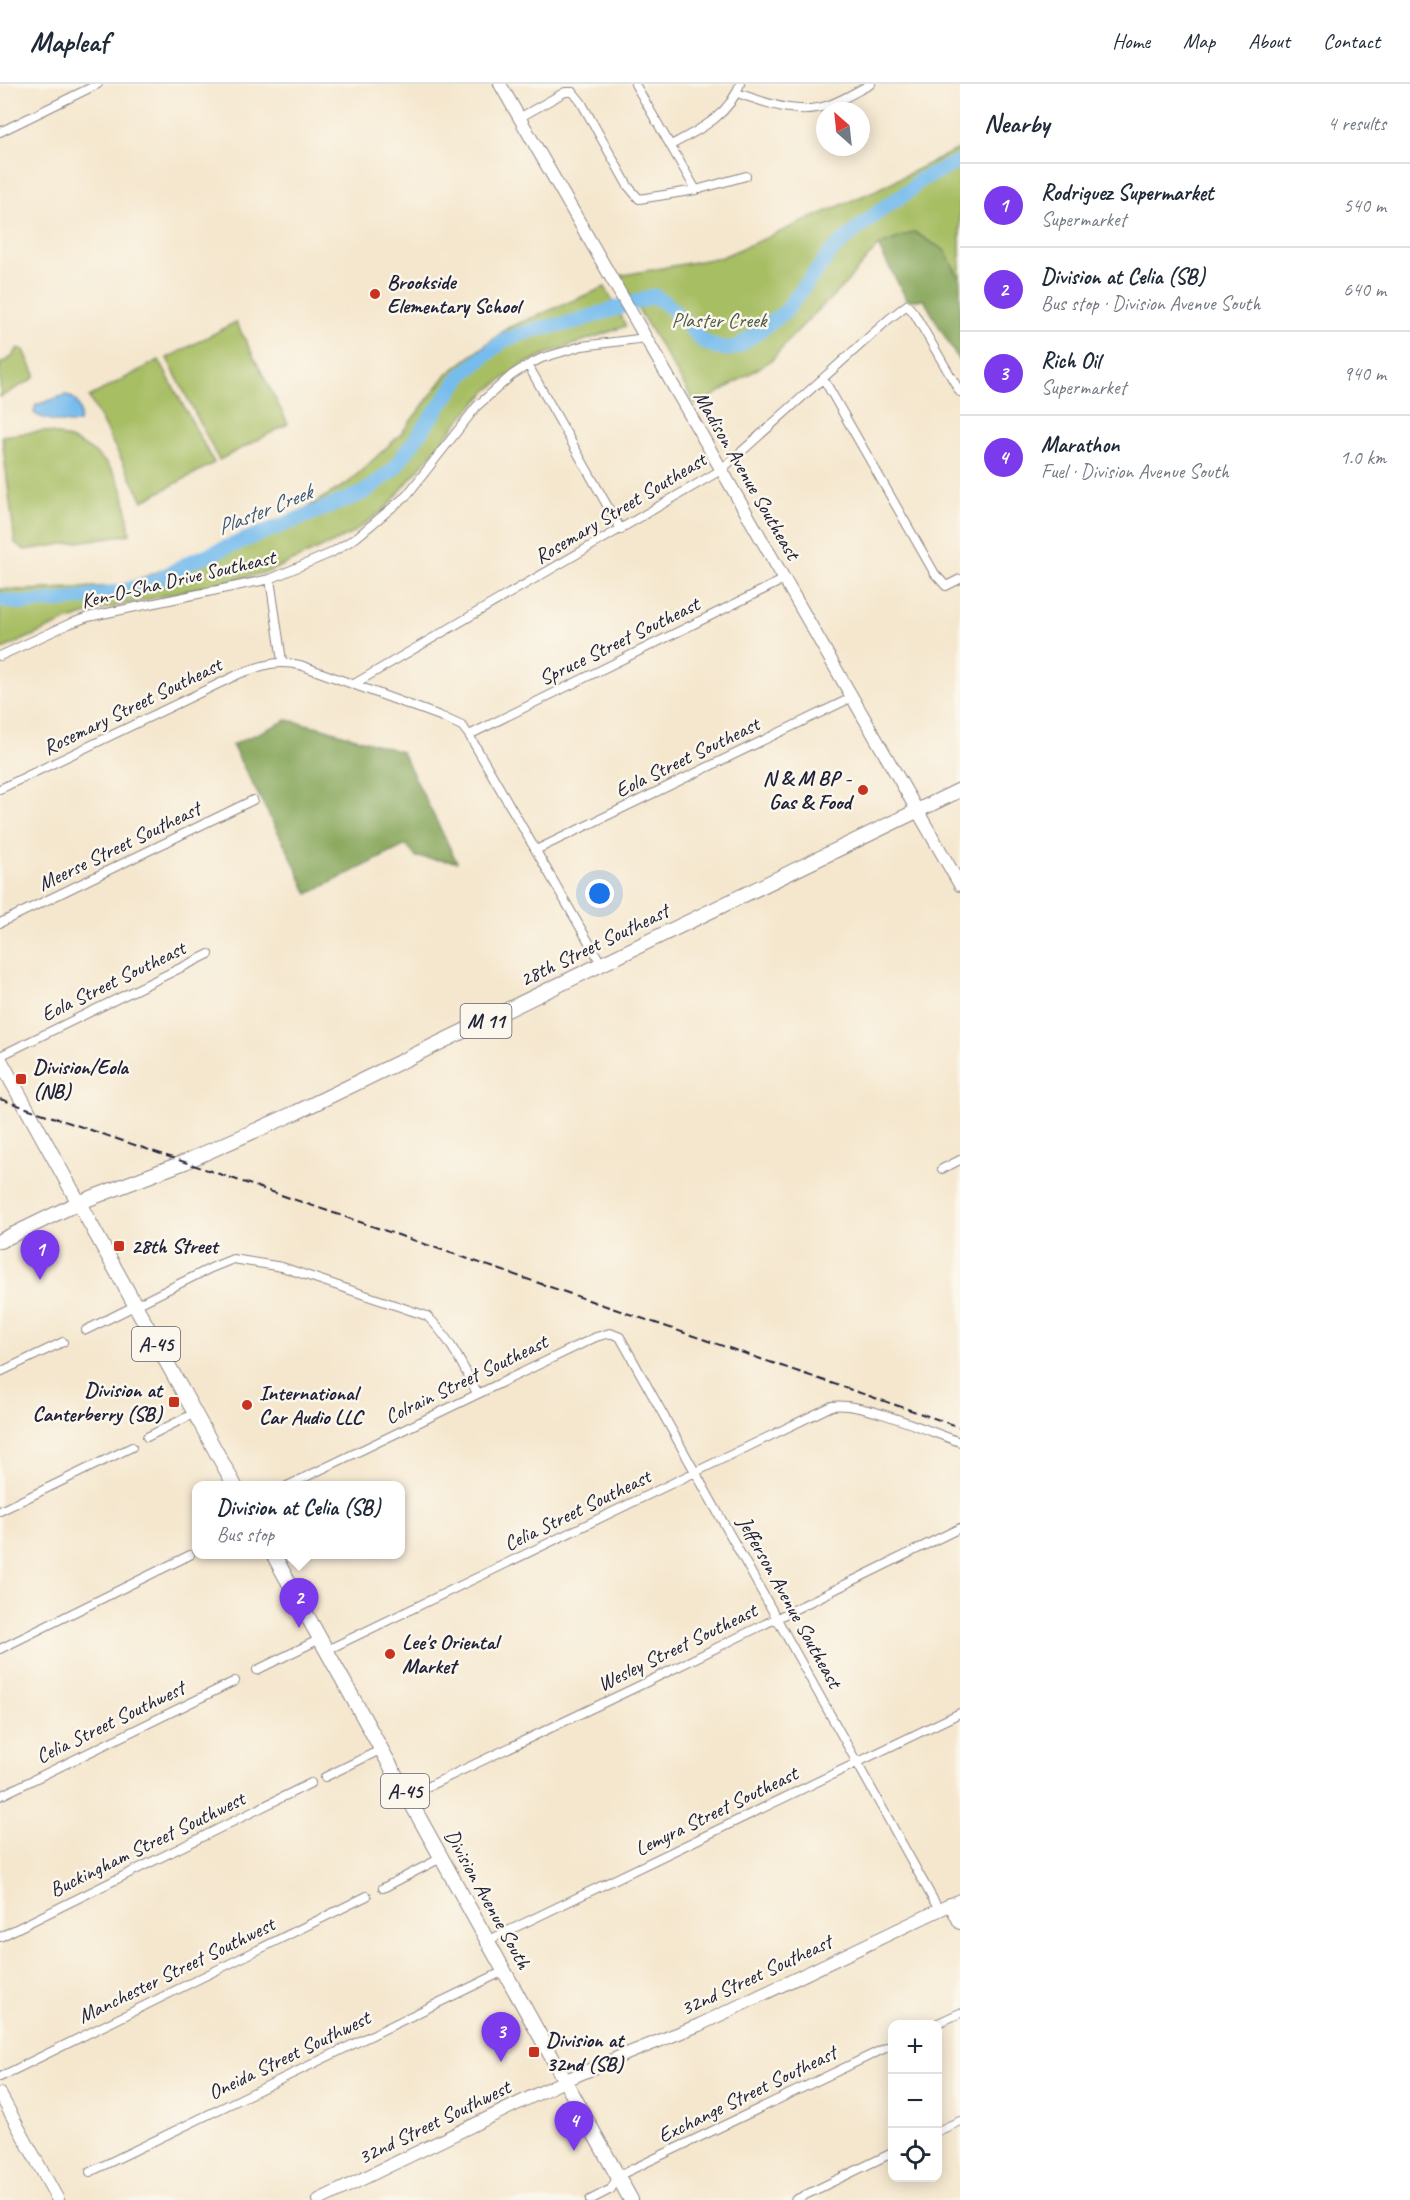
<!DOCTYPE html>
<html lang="en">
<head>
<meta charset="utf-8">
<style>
	body { margin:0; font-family:Caveat,sans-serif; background:#f6f6f7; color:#1f2937 }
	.controls { position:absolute; right:18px; bottom:18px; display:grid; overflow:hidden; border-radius:12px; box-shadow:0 3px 15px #0003 }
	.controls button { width:54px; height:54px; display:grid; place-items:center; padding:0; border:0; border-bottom:2px solid #e0e1e3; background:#fff; color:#1f2937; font:30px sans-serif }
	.compass { position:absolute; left:816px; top:18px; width:54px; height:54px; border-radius:50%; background:#fff; box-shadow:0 3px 15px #0003; rotate:333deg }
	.you { position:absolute; left:600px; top:810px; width:21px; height:21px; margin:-15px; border:4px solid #fff; border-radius:50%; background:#1a73e8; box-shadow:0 0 0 9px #1a73e833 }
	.badge { display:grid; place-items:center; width:39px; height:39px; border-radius:50%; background:#7c3aed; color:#fff; font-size:20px; font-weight:700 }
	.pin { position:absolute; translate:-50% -50px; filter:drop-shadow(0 2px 3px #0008) }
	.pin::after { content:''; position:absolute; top:32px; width:21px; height:18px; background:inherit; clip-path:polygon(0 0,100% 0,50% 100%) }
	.popup { position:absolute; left:192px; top:1397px; width:213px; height:78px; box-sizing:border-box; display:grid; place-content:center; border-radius:12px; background:#fff; filter:drop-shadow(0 2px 4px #0005); font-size:20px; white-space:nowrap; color:#747a83 }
	.popup b { font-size:22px; color:#1f2937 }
	.popup::after { content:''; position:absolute; left:50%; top:100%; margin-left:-12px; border:12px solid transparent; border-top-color:#fff }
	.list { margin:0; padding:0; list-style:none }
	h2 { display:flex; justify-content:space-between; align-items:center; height:78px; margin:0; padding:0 24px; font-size:26px }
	h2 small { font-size:20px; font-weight:400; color:#747a83 }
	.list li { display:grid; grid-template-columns:39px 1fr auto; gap:18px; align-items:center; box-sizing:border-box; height:84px; padding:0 24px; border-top:2px solid #e0e1e3 }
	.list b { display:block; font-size:22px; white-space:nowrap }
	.list p { margin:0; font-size:20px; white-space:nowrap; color:#747a83 }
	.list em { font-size:20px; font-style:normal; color:#747a83 }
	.icon { flex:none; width:33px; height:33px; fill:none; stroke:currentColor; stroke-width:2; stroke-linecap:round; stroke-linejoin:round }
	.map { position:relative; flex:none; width:960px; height:2116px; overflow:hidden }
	header { display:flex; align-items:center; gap:36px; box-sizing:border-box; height:84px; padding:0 30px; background:#fff; border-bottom:2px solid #e0e1e3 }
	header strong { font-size:28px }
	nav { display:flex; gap:33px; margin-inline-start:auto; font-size:21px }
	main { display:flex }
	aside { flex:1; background:#fff }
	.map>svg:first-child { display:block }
	.green { fill:#a7be63; stroke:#64704f; stroke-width:1.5 }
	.forest { fill:#85a559; stroke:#54644a; stroke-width:1.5 }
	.water { fill:#76bced; stroke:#4c6f94; stroke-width:1.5 }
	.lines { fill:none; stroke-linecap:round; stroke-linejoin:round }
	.river { stroke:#76bced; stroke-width:15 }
	.street-casing { stroke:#8c8484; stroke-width:10 }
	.secondary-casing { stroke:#8c8484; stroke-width:14 }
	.primary-casing { stroke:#8c8484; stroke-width:16 }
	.street { stroke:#fff; stroke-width:8 }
	.secondary { stroke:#fff; stroke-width:12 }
	.primary { stroke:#fff; stroke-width:14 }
	.rail { stroke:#22223b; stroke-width:2; stroke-dasharray:9 4.5; stroke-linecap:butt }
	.poi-dot { fill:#c8321e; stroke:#fbf7ec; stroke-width:2 }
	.labels { text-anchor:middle; stroke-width:5; stroke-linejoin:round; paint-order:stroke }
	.shield { fill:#fbf7ec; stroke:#636270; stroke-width:1.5 }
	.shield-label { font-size:20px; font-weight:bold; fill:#22223b }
	.poi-label { font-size:21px; font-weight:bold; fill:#22223b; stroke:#fbf7ec; text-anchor:start }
	.park-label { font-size:21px; fill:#515949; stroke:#fbf7ec }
	.street-label { font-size:21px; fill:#22223b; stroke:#fbf7ec }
	.water-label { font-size:22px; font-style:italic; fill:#3f5879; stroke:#fbf7ec }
</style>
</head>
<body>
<header>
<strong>Mapleaf</strong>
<nav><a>Home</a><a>Map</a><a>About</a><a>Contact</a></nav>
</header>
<main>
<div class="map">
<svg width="960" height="2116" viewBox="0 0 960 2116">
	<rect width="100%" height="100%" fill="#fbf7ec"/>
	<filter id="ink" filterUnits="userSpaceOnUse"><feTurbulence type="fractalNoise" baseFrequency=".0167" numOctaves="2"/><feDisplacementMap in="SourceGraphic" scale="12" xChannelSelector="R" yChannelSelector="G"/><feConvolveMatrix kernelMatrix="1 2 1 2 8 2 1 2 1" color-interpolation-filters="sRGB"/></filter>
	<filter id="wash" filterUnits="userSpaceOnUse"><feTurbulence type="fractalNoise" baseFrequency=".008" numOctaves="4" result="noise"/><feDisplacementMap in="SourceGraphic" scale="24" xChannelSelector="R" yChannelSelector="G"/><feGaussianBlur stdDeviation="1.35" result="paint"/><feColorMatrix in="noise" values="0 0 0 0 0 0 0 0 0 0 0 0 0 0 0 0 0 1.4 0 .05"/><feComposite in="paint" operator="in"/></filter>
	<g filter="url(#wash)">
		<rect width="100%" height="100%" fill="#f5e7ce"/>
		<path class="green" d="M960,64V195L944,166L878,162L846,199L794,250L772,276L697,322L618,192L722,173L876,106Z
			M605,203L626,242L546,270L522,281L487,307L463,332L386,424L351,450L268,488L105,525L68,536L0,566V505L23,506L122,502L293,432L348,399L400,351L447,290L508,244Z
			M236,238L288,340L219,376L167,274Z
			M18,264L24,266L35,291L33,295L0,313V280L12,273Z
			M159,276L214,379L143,417L89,313Z
			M44,347C80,355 114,374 124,412C127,424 128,438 130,450L25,466L15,459L2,352Z"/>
		<path class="forest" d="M914,148L944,166L960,195V279L924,216H907L878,162Z
			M287,636L319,643L402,668L457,778L416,773L406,761L308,810L289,769L232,661Z"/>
		<path class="water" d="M66,311C78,314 82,326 79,338C71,341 40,335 34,329L36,321Z"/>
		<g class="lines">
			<path class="river" d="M0,516L22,519L68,516L124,507L156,497L190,478L363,409L393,386L462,291L504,256L536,245L571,239L654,212L667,220L703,257L716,263L728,265L739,262L785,228L830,169L856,146L886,122L909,107L920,96L960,77"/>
		</g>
	</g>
	<g filter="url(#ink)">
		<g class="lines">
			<defs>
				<path id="street" d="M635,0L696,106
					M737,9C767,19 797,32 829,21C843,16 857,7 871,0
					M519,34L565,8H573L581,18L628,102L639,115L696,106L746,92
					M0,48L98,0
					M671,61C699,46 729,32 740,0
					M528,281L621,446
					M823,294L935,490L946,502L960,495
					M270,495L282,577
					M0,572L69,540L88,533L270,495L331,469L357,453L407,411L477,322L512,291L528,281L542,274L582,262L646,254
					M354,600L721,386L889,235L907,221L914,229L960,308
					M469,651L785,495
					M0,705L239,590C263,581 275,576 300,581L440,632L462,642L469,651L602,881
					M536,766L853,613
					M0,839L253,716
					M0,972L209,870
					M942,1085L960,1076
					M86,1246L211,1184L233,1175L282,1183L427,1232C450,1254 463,1282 477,1309
					M0,1288L63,1258
					M147,1353L195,1329
					M287,1402L596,1253L610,1249L620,1253L939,1826
					M0,1427L132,1363
					M0,1565L190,1471
					M327,1566L832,1322C860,1317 931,1348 960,1358
					M257,1586L320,1555
					M325,1693L382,1665
					M0,1712L235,1597
					M408,1712L645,1599L960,1444
					M383,1804L441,1774
					M0,1853L311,1699
					M487,1857L960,1629
					M936,1940L960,1929
					M0,1993L367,1812
					M938,2047L960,2037
					M90,2088L504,1887
					M590,2116L611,2105L618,2092L892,1961
					M795,2116L892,2069"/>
				<path id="secondary" d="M500,0L960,801
					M950,1820L960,1839
					M0,2010L58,2116
					M319,2116L566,1996L624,1971L699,1941L960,1816"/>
				<path id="primary" d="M0,976L235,1402
					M0,1157L78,1119L185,1078L297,1028L960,706
					M273,1470L631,2116"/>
			</defs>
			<use href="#street" class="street-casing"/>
			<use href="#secondary" class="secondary-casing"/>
			<use href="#primary" class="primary-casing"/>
			<use href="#street" class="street"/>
			<use href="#secondary" class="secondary"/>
			<use href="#primary" class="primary"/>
			<path class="rail" d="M0,1015L960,1343"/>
		</g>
	</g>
	<g class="poi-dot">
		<circle cx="375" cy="210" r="6"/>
		<circle cx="863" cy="706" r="6"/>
		<rect x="15" y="989" width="12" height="12" rx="3"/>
		<rect x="113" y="1156" width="12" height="12" rx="3"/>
		<rect x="168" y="1312" width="12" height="12" rx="3"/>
		<circle cx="247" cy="1321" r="6"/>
		<circle cx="390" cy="1570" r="6"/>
		<rect x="528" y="1962" width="12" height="12" rx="3"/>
	</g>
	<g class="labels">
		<g class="shield">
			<rect x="460.5" y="920" width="51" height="34" rx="4.5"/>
			<rect x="132" y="1243" width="48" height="34" rx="4.5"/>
			<rect x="381" y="1690" width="48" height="34" rx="4.5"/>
		</g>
		<g class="shield-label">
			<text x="486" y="944">M 11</text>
			<text x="156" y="1267">A-45</text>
			<text x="405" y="1714">A-45</text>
		</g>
		<g class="poi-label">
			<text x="387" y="205">Brookside<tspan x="387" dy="24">Elementary School</tspan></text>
			<text x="851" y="701" text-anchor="end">N &amp; M BP -<tspan x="851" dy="24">Gas &amp; Food</tspan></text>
			<text x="33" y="990">Division/Eola<tspan x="33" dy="24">(NB)</tspan></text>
			<text x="131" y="1169">28th Street</text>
			<text x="162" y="1313" text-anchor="end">Division at<tspan x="162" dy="24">Canterberry (SB)</tspan></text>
			<text x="259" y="1316">International<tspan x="259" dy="24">Car Audio LLC</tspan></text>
			<text x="402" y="1565">Lee's Oriental<tspan x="402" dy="24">Market</tspan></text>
			<text x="546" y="1963">Division at<tspan x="546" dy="24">32nd (SB)</tspan></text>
		</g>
		<g class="park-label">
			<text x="719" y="243">Plaster Creek</text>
		</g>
		<g class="street-label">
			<text transform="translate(747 391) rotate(60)" y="7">Madison Avenue Southeast</text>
			<text transform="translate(620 424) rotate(-31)" y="7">Rosemary Street Southeast</text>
			<text transform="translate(178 495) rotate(-13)" y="7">Ken-O-Sha Drive Southeast</text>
			<text transform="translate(619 557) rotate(-26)" y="7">Spruce Street Southeast</text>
			<text transform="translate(132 622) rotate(-26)" y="7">Rosemary Street Southeast</text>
			<text transform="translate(687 673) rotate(-26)" y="7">Eola Street Southeast</text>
			<text transform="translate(119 762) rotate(-26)" y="7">Meerse Street Southeast</text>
			<text transform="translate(594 861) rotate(-26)" y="7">28th Street Southeast</text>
			<text transform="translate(113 897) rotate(-26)" y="7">Eola Street Southeast</text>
			<text transform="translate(466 1295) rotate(-26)" y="7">Colrain Street Southeast</text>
			<text transform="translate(577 1426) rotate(-26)" y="7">Celia Street Southeast</text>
			<text transform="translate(790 1518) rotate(61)" y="7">Jefferson Avenue Southeast</text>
			<text transform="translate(677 1563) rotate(-26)" y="7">Wesley Street Southeast</text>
			<text transform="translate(110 1638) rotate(-26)" y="7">Celia Street Southwest</text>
			<text transform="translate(716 1727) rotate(-26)" y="7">Lemyra Street Southeast</text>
			<text transform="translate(147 1760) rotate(-26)" y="7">Buckingham Street Southwest</text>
			<text transform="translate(488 1815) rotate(61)" y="7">Division Avenue South</text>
			<text transform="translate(176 1886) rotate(-26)" y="7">Manchester Street Southwest</text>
			<text transform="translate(756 1891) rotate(-25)" y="7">32nd Street Southeast</text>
			<text transform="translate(289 1971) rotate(-26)" y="7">Oneida Street Southwest</text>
			<text transform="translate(747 2010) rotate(-26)" y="7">Exchange Street Southeast</text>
			<text transform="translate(434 2038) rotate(-26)" y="7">32nd Street Southwest</text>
		</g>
		<g class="water-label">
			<text transform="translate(264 425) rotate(-22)" y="8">Plaster Creek</text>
		</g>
	</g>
</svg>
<div class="controls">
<button>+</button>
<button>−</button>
<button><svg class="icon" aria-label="locate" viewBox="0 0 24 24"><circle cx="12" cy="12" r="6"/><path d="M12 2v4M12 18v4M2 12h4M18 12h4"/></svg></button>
</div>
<svg class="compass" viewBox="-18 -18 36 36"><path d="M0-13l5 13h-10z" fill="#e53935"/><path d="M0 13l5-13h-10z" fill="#747a83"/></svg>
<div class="you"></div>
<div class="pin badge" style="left:40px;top:1196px">1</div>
<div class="pin badge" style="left:299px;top:1544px">2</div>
<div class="popup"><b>Division at Celia (SB)</b>Bus stop</div>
<div class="pin badge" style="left:501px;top:1978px">3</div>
<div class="pin badge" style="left:574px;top:2067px">4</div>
</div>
<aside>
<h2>Nearby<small>4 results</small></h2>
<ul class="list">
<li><span class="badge">1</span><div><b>Rodriguez Supermarket</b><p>Supermarket</p></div><em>540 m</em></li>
<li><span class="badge">2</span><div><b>Division at Celia (SB)</b><p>Bus stop · Division Avenue South</p></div><em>640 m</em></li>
<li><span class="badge">3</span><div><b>Rich Oil</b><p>Supermarket</p></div><em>940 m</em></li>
<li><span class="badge">4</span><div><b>Marathon</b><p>Fuel · Division Avenue South</p></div><em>1.0 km</em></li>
</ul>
</aside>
</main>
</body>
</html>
